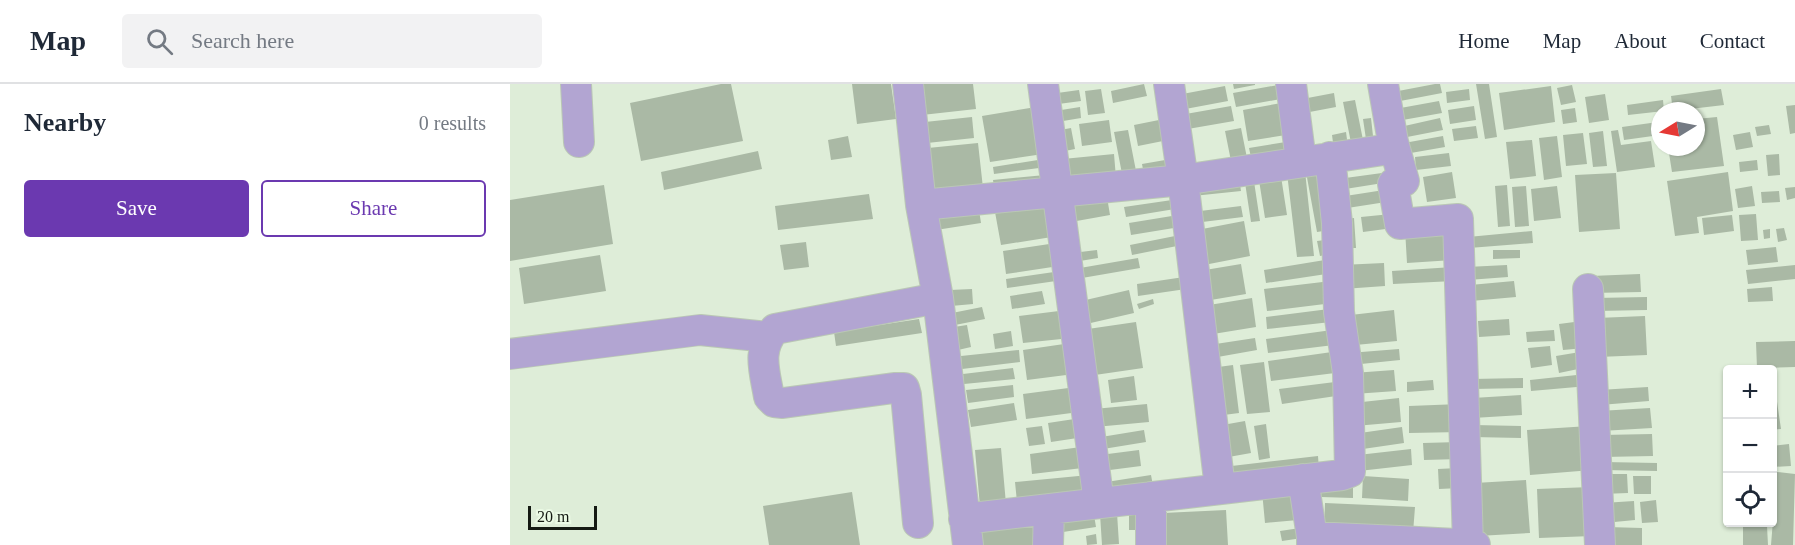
<!DOCTYPE html>
<html lang="en">
<head>
<meta charset="utf-8">
<style>
	body { margin:0; font-family:"Times New Roman",serif; background:#f2f2f3; color:#1f2937 }
	.controls { position:absolute; right:18px; bottom:18px; display:grid; overflow:hidden; border-radius:6px; box-shadow:0 2px 4px #0004 }
	.controls button { width:54px; height:54px; display:grid; place-items:center; padding:0; border:0; border-bottom:2px solid #e0e1e3; background:#fff; color:#1f2937; font:30px sans-serif }
	.compass { position:absolute; left:1141px; top:18px; width:54px; height:54px; border-radius:50%; background:#fff; box-shadow:0 2px 4px #0004; rotate:260deg }
	.scale { position:absolute; left:18px; bottom:15px; width:69px; box-sizing:border-box; padding-left:6px; border:3px solid #151a13; border-top:0; font-size:16px; line-height:21px; white-space:nowrap; color:#151a13; -webkit-text-stroke:4px #ebfae5; paint-order:stroke }
	.list { margin:0; padding:0; list-style:none }
	h2 { display:flex; justify-content:space-between; align-items:center; height:78px; margin:0; padding:0 24px; font-size:26px }
	h2 small { font-size:20px; font-weight:400; color:#747a83 }
	.actions { display:flex; gap:12px; padding:18px 24px }
	.actions a { flex:1; padding:14px 0; border:2px solid #6b39b0; border-radius:6px; text-align:center; font-size:21px; color:#6b39b0 }
	.actions .main { background:#6b39b0; color:#fff }
	.icon { flex:none; width:33px; height:33px; fill:none; stroke:currentColor; stroke-width:2; stroke-linecap:round; stroke-linejoin:round }
	.map { position:relative; flex:none; width:1285px; height:461px; overflow:hidden }
	header { display:flex; align-items:center; gap:36px; box-sizing:border-box; height:84px; padding:0 30px; background:#fff; border-bottom:2px solid #e0e1e3 }
	header strong { font-size:28px }
	nav { display:flex; gap:33px; margin-inline-start:auto; font-size:21px }
	.search { width:420px; height:54px; background:#f2f2f3; display:flex; align-items:center; gap:15px; box-sizing:border-box; padding:0 21px; border-radius:6px; color:#747a83; font-size:22px }
	main { display:flex }
	aside { flex:1; background:#fff }
	.map>svg:first-child { display:block }
	.building { fill:#aab9a5 }
	.lines { fill:none; stroke-linecap:round; stroke-linejoin:round }
	.minor-casing { stroke:#bac7b5; stroke-width:32 }
	.minor { stroke:#b2a5d2; stroke-width:30 }
</style>
</head>
<body>
<header>
<strong>Map</strong>
<div class="search"><svg class="icon" aria-label="search" viewBox="0 0 24 24"><circle cx="10" cy="10" r="6"/><path d="M15 15l6 6"/></svg>Search here</div>
<nav><a>Home</a><a>Map</a><a>About</a><a>Contact</a></nav>
</header>
<main>
<aside>
<h2>Nearby<small>0 results</small></h2>
<ul class="list">
</ul>
<div class="actions"><a class="main">Save</a><a>Share</a></div>
</aside>
<div class="map">
<svg width="1285" height="461" viewBox="0 0 1285 461">
	<rect width="100%" height="100%" fill="#deedd8"/>
	<path class="building" d="M211,0H221L233,57L131,77L120,19Z
		M342,0H381L386,35L347,40Z
		M409,0H463L466,25L412,31Z
		M634,0L637,12L603,19L601,7Z
		M723,0H745V1L724,5Z
		M774,0L776,14L726,23L723,9Z
		M925,0H930L932,9L885,18L883,8Z
		M966,0H979L987,53L975,55Z
		M1062,1L1066,18L1051,21L1047,4Z
		M715,2L718,17L670,26L667,11Z
		M1041,2L1045,38L994,46L989,9Z
		M591,5L595,29L578,31L575,7Z
		M959,5L960,16L937,19L936,8Z
		M1211,5L1214,21L1163,27L1161,12Z
		M569,6L571,17L541,21L540,10Z
		M824,9L826,23L789,30L787,16Z
		M1095,10L1099,36L1079,39L1075,13Z
		M845,16L854,61L842,64L833,18Z
		M1153,16L1154,27L1118,31L1117,21Z
		M929,17L932,29L887,37L885,25Z
		M777,18L782,50L738,57L733,26Z
		M1285,21V49L1280,50L1276,22Z
		M721,22L724,37L672,46L670,31Z
		M964,22L966,36L940,40L938,26Z
		M526,23L533,70L480,78L472,32Z
		M570,23L571,34L547,38L545,27Z
		M1065,24L1067,38L1053,40L1051,26Z
		M462,33L464,54L417,59L415,38Z
		M1207,33L1214,82L1162,88L1158,63H1186V35Z
		M659,34L663,55L628,62L624,41Z
		M861,34L864,61L857,62L853,35Z
		M930,34L933,46L892,54L890,43Z
		M599,36L602,58L572,62L569,40Z
		M1148,38L1150,51L1114,56L1112,43Z
		M1259,41L1261,50L1247,52L1245,43Z
		M966,42L968,54L944,57L942,45Z
		M561,44L565,65L550,68L545,47Z
		M731,44L738,79L722,82L715,47Z
		M618,46L627,92L613,95L604,48Z
		M1108,46L1111,61L1141,57L1145,83L1107,88L1101,47Z
		M1093,47L1097,82L1083,83L1079,49Z
		M836,48L838,63L824,66L822,51Z
		M1240,48L1243,63L1226,66L1223,51Z
		M1073,49L1077,80L1056,82L1053,51Z
		M338,52L342,73L321,76L318,56Z
		M933,52L935,63L895,70L894,59Z
		M1047,52L1052,93L1034,96L1029,54Z
		M1022,56L1026,92L1000,95L996,58Z
		M782,57L784,71L742,78L739,64Z
		M468,59L473,104L423,110L418,64Z
		M248,67L252,85L154,106L151,88Z
		M939,69L941,82L906,86L905,73Z
		M604,70L606,94L556,100L553,75Z
		M1269,70L1270,91L1258,92L1256,71Z
		M661,75L665,91L635,96L632,80Z
		M528,76L529,84L484,90L483,83Z
		M1247,76L1248,86L1230,88L1229,78Z
		M816,85L826,145L807,148L796,88Z
		M770,86L777,131L755,134L748,90Z
		M795,87L804,172L787,173L777,89Z
		M942,88L946,114L917,118L913,93Z
		M1218,88L1223,127L1187,133L1189,149L1165,152L1157,97Z
		M872,89L873,99L829,106L828,95Z
		M1106,89L1110,145L1069,148L1065,91Z
		M535,91L536,104L485,110L483,96Z
		M743,91L750,137L741,138L734,92Z
		M729,94L731,107L683,112L682,100Z
		M94,101L103,160L0,177V116Z
		M997,101L1000,142L988,143L985,102Z
		M1016,102L1019,142L1005,143L1002,103Z
		M1047,102L1051,134L1024,137L1021,105Z
		M1242,102L1245,122L1228,124L1225,105Z
		M1285,103V114L1277,116L1275,104Z
		M874,106L876,118L831,125L829,113Z
		M1269,107L1270,118L1252,119L1251,108Z
		M359,110L363,135L268,146L265,122Z
		M597,113L600,131L561,138L558,120Z
		M669,115L671,124L616,133L614,123Z
		M542,119L548,152L491,161L485,128Z
		M731,122L733,133L684,139L682,128Z
		M469,126L471,139L426,146L424,132Z
		M881,130L883,144L853,148L851,133Z
		M1246,130L1248,156L1231,157L1229,131Z
		M668,131L670,143L621,151L619,139Z
		M1222,131L1224,147L1194,151L1192,134Z
		M844,134L846,164H836L834,135Z
		M734,137L740,172L694,181L687,146Z
		M940,141L943,176L897,179L895,145Z
		M1274,144L1277,156L1268,158L1266,145Z
		M1260,145V154L1254,155L1253,146Z
		M1022,147L1023,159L959,164L958,153Z
		M670,151L672,161L622,171L620,161Z
		M823,155L825,169L810,172L807,157Z
		M296,158L299,183L274,186L270,161Z
		M546,159L549,182L496,190L493,167Z
		M1266,163L1268,178L1238,181L1236,166Z
		M587,166L588,174L564,178L562,169Z
		M983,166H1010V174L983,175Z
		M90,171L96,207L14,220L9,184Z
		M628,174L630,184L572,194L570,184Z
		M821,175L823,189L756,199L754,186Z
		M874,179L875,202L833,205L831,181Z
		M731,180L736,210L695,217L689,187Z
		M997,181L998,193L958,196L957,183Z
		M1285,181V195L1238,200L1236,186Z
		M943,183L944,197L883,200L882,187Z
		M551,187L553,196L497,204L496,195Z
		M1130,190L1131,208L1081,209V192Z
		M674,193L676,205L628,212L627,200Z
		M821,197L823,219L757,227L754,205Z
		M1004,197L1006,213L961,217L960,201Z
		M1262,203L1263,217L1238,218L1237,205Z
		M462,205L463,220L441,222L440,206Z
		M619,206L624,229L572,241L567,218Z
		M532,207L535,220L502,225L500,212Z
		M1137,213V226L1086,227L1085,214Z
		M742,214L746,243L697,251L693,222Z
		M643,215L644,220L629,225L627,220Z
		M472,223L475,235L445,241L442,229Z
		M819,225L821,238L757,245L756,233Z
		M557,226L561,254L513,259L509,232Z
		M884,226L887,257L835,262L832,232Z
		M1135,232L1137,271L1088,273L1087,234Z
		M409,235L412,249L326,262L324,248Z
		M999,235L1000,251L969,253L968,237Z
		M1072,237L1075,264L1053,266L1049,240Z
		M626,238L633,284L578,292L571,246Z
		M457,241L461,263L448,266L444,243Z
		M822,246L824,261L758,269L756,255Z
		M1044,246L1045,257L1017,258L1016,248Z
		M501,247L503,262L485,265L483,250Z
		M745,254L747,266L702,274L699,261Z
		M1285,257V283L1247,284L1246,258Z
		M561,259L564,290L517,296L513,266Z
		M1040,262L1042,281L1021,284L1018,264Z
		M889,265L890,276L841,281L839,269Z
		M509,266L510,278L452,285L451,272Z
		M822,268L825,289L761,297L758,277Z
		M1070,268L1073,284L1049,289L1046,272Z
		M754,278L760,328L737,330L730,281Z
		M723,281L729,329L706,332L701,284Z
		M503,284L505,295L454,300L453,290Z
		M884,286L886,307L844,310L843,289Z
		M1076,290L1078,302L1021,307L1020,296Z
		M624,292L627,316L601,319L598,296Z
		M1013,294V304L963,305L962,295Z
		M923,296L924,306L897,308V298Z
		M825,298L826,312L772,320L769,305Z
		M503,301L504,313L458,319L456,306Z
		M566,303L569,328L516,335L513,310Z
		M1138,303L1139,317L1090,321L1089,306Z
		M1011,311L1012,331L963,334V314Z
		M1262,311H1266L1271,345L1262,346Z
		M889,314L891,338L845,342L843,319Z
		M504,319L507,336L461,343L458,326Z
		M637,320L639,338L585,343L584,325Z
		M950,320L951,348L899,349V322Z
		M1140,324L1142,344L1091,347L1089,327Z
		M571,334L574,353L541,358L538,339Z
		M735,337L741,369L713,374L707,342Z
		M756,340L760,374L749,376L744,342Z
		M964,341L1011,342V354L963,353Z
		M532,342L535,360L519,362L516,344Z
		M1079,342L1082,386L1020,391L1017,346Z
		M892,343L894,359L846,366L843,350Z
		M634,346L636,358L587,366L585,354Z
		M1142,350L1143,372L1093,373L1092,351Z
		M949,358L950,375L914,376L913,359Z
		M1279,360L1281,382L1262,383V362Z
		M578,362L581,383L522,390L520,370Z
		M491,364L496,420L470,423L465,366Z
		M901,365L902,381L849,387L848,371Z
		M629,366L631,382L592,387L590,371Z
		M808,372L809,386L715,398L713,383Z
		M1094,378L1147,379V387L1093,386Z
		M948,384L950,404L929,405L928,385Z
		M1267,388L1285,390L1283,461H1261Z
		M1091,390H1117L1118,409L1092,410Z
		M579,391L581,410L507,418L505,398Z
		M641,391L644,407L592,415L590,399Z
		M853,392L899,395L898,417L852,414Z
		M1123,392H1141V410H1124Z
		M812,395H843V414L811,413Z
		M1016,396L1020,449L968,452L965,399Z
		M1081,403L1082,452L1029,454L1027,405Z
		M785,404L788,436L755,439L752,407Z
		M342,408L350,461H259L253,422Z
		M1146,416L1148,438L1132,439L1130,418Z
		M1124,417L1125,436L1094,439L1093,419Z
		M815,419L905,423L903,449L814,446Z
		M619,423H638V446H619Z
		M716,426L718,461H655L653,429Z
		M607,429L609,460L592,461L590,430Z
		M584,431L586,443L553,448V456H544L542,437Z
		M528,436L530,461H468L466,443Z
		M1257,442L1258,461H1233V443Z
		M797,443L799,453L772,457L770,447Z
		M1097,443L1132,444V461H1096Z
		M586,450L587,460L577,461L576,452Z"/>
	<g class="lines">
		<defs>
			<path id="minor" d="M66,0L69,58
				M398,0L411,121L428,214L458,461
				M533,0L589,419
				M659,0L673,96L710,404
				M781,0L791,77
				M883,58L894,97L883,100L890,140L948,135L958,461
				M411,121L673,96L880,65L883,58L873,0
				M1078,205L1090,461
				M0,270L190,246L258,253
				M793,395L802,453
				M641,413V461
				M454,435L832,391L840,388L838,289L829,228L827,139L820,73
				M408,439L396,311L394,304H384L273,319L264,318L259,313C255,288 246,266 265,245L428,214
				M538,461L539,425
				M802,461V453L889,457
				M889,461V457L965,461"/>
		</defs>
		<use href="#minor" class="minor-casing"/>
		<use href="#minor" class="minor"/>
	</g>
</svg>
<div class="controls">
<button>+</button>
<button>−</button>
<button><svg class="icon" aria-label="locate" viewBox="0 0 24 24"><circle cx="12" cy="12" r="6"/><path d="M12 2v4M12 18v4M2 12h4M18 12h4"/></svg></button>
</div>
<svg class="compass" viewBox="-18 -18 36 36"><path d="M0-13l5 13h-10z" fill="#e53935"/><path d="M0 13l5-13h-10z" fill="#747a83"/></svg>
<div class="scale">20 m</div>
</div>
</main>
</body>
</html>
